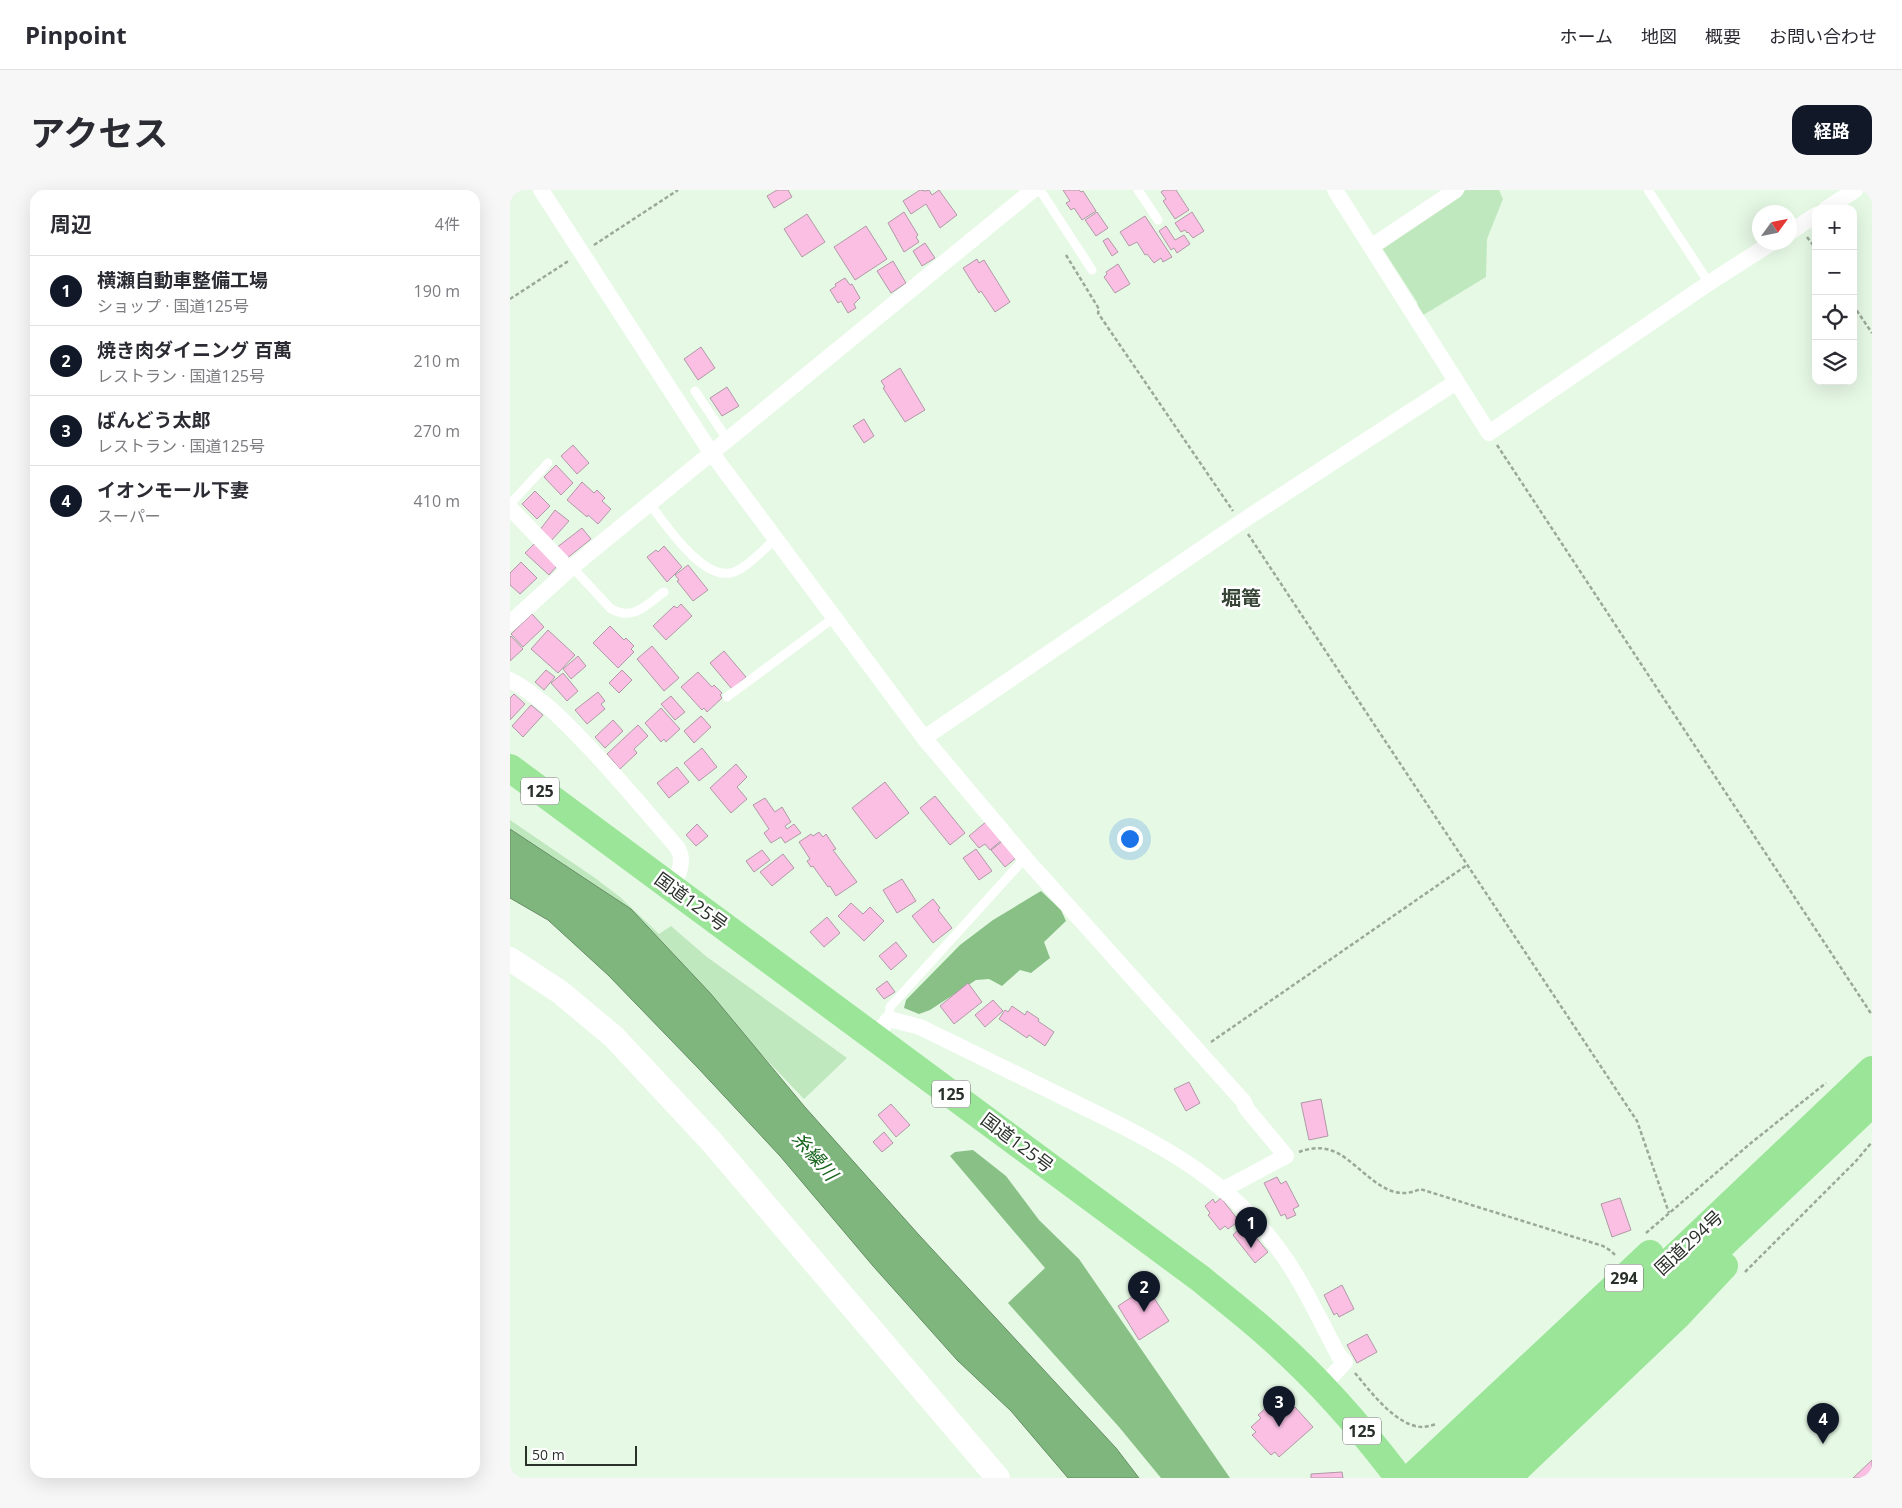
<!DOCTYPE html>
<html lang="ja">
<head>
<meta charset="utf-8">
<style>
	body { margin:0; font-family:"Open Sans","Noto Sans JP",sans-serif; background:#f7f7f7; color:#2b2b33 }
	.controls { position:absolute; right:15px; top:15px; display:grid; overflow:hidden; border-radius:10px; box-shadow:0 5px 20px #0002 }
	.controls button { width:45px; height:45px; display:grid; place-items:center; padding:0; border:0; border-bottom:1px solid #e1e1e2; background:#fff; color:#2b2b33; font:25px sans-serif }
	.compass { position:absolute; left:1242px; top:15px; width:45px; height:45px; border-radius:50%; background:#fff; box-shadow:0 5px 20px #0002; rotate:57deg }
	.scale { position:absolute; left:15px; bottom:12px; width:112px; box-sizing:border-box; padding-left:5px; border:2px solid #2a312a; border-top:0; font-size:14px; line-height:18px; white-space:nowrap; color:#2a312a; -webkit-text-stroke:4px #fff; paint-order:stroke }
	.you { position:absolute; left:619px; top:648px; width:18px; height:18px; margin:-12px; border:4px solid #fff; border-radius:50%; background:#1a73e8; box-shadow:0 0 0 8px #1a73e833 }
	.badge { display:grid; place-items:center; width:32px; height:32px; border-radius:50%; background:#111827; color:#fff; font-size:16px; font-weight:700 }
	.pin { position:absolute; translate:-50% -41px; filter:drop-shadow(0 1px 2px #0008) }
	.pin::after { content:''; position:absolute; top:26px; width:18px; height:15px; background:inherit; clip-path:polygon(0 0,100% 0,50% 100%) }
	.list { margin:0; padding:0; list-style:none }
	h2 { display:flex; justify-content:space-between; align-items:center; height:65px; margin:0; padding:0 20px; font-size:21px }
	h2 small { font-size:16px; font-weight:400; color:#7c7c81 }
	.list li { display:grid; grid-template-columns:32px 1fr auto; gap:15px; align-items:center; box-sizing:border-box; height:70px; padding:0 20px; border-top:1px solid #e1e1e2 }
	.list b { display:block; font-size:19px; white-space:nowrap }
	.list p { margin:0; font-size:16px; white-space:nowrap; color:#7c7c81 }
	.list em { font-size:16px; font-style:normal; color:#7c7c81 }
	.icon { flex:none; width:28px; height:28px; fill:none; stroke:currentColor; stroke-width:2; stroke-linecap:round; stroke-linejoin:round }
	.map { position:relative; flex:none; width:1362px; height:1288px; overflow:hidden; border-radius:15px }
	header { display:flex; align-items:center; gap:30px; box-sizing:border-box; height:70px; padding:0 25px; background:#fff; border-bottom:1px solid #e1e1e2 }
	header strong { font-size:24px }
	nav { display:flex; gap:28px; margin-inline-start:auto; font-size:18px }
	.intro { display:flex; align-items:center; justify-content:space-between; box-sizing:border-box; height:120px; padding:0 30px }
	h1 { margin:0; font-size:35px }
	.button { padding:12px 22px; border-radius:15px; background:#111827; color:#fff; font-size:18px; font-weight:700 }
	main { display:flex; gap:30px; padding:0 30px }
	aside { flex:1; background:#fff; border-radius:15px; box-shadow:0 5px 20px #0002 }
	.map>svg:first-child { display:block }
	.green { fill:#c0e8be }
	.forest { fill:#88c086 }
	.water { fill:#7fb67d; stroke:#668e64 }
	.building { fill:#fabfe2; stroke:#b099a6 }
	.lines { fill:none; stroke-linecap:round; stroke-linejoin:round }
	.path { stroke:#9ba99a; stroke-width:2.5; stroke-dasharray:4 2.5; stroke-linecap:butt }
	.lane { stroke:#fff; stroke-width:9 }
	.street { stroke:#fff; stroke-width:16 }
	.secondary { stroke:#fff; stroke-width:24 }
	.highway { stroke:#9ae598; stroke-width:28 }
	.labels { text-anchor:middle; stroke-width:5; stroke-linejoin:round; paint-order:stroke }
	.shield { fill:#fff; stroke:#6a6f6a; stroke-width:1 }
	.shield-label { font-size:16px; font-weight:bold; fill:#2a312a }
	.street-label { font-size:18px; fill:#2a312a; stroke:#fff }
	.water-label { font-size:19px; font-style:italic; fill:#18661d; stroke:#fff }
	.quarter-label { font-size:20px; font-weight:bold; fill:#364536; stroke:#fff }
</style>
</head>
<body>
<header>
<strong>Pinpoint</strong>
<nav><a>ホーム</a><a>地図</a><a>概要</a><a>お問い合わせ</a></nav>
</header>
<div class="intro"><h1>アクセス</h1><a class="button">経路</a></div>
<main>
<aside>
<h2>周辺<small>4件</small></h2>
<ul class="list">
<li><span class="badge">1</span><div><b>横瀬自動車整備工場</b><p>ショップ · 国道125号</p></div><em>190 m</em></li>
<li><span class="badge">2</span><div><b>焼き肉ダイニング 百萬</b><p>レストラン · 国道125号</p></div><em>210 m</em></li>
<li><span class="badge">3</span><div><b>ばんどう太郎</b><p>レストラン · 国道125号</p></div><em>270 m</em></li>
<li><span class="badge">4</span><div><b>イオンモール下妻</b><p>スーパー</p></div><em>410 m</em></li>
</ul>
</aside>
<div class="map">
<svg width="1362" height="1288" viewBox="0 0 1362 1288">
	<rect width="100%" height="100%" fill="#e6f9e5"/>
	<path class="green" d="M956,0H989L993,9L977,49L976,87L910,127L907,112L871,56Z
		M0,630L85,688L110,707L149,744L161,736L197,767L337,868L294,909L208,819L0,645Z"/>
	<path class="forest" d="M531,701L551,720L556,731L534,752L540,768L521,783L510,780L492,796L479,789L466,790L420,820L409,824L394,818L396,810L450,755L483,730Z
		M463,960L496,986L529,1030L569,1069L720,1288H651L609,1237L498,1113L535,1078L440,966L445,962Z"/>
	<path class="water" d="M0,639L121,719L201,804L294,916L409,1045L606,1258L629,1288H558L501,1221L447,1170L363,1076L270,966L188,878L98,785L38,730L0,708Z"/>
	<path class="building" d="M267,0H278L282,7L264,18L257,6Z
		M410,0L415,1L419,0L422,5L429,0L447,25L430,38L416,14L401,24L393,11Z
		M553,0H569L571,2L573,1L586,21L572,30L564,18L561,20L556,13L560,11Z
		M654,0H666L679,20L665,29L653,11L656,9L651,2Z
		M394,22L408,45L406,47L409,52L394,62L378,33Z
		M587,22L598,38L586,46L575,30Z
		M682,22L694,41L683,48L678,42L677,43L675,40L671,42L665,33Z
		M297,24L315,52L292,67L274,39Z
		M635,26L662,67L653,72L651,68L644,73L637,64L635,65L627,52L619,56L610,42Z
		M356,36L377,69L345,90L324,57Z
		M656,36L665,50L674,45L680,54L667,63L664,58L661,60L649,41Z
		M598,48L608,62L602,66L593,51Z
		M415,53L425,68L412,76L403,61Z
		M467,69L469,73L474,70L500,112L485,122L471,101L469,103L453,78Z
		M383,71L396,93L381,103L367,81Z
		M608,74L620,94L605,103L594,87L597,84L596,82Z
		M335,88L340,95L342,94L350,108L344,114L346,118L338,123L331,111L328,113L320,100L326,96L325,94Z
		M191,157L205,178L188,190L174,169Z
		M390,178L415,220L395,232L373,198L375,197L371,191Z
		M217,197L229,216L212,226L200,208Z
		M354,229L364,246L354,253L343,236Z
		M63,255L79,273L67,284L51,266Z
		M46,275L63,293L51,305L34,287Z
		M72,292L84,303L87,300L95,308L92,311L101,319L88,334L78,325L77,327L57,310Z
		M25,301L40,316L27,329L12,314Z
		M45,320L59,331L41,351L29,341Z
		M72,338L81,349L56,369L46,358Z
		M24,354L47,376L39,385L15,363Z
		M154,356L172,377L157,392L137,367L146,360L148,362Z
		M11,372L27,388L10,404L0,395V383Z
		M178,375L198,400L183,411L167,391L169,390L165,385Z
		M171,414L182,426L156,450L143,436L164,416L167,418Z
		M22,424L34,437L13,457L1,444Z
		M100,436L114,450L116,448L124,456L121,459L124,462L108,478L83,453Z
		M38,440L65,465L48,483L21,459Z
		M1,446L13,459L0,471V447Z
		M142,456L169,488L154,501L127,469Z
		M214,461L236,487L222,499L200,473Z
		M68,466L76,476L61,489L53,479Z
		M36,480L45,487L34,500L25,492Z
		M112,480L122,490L109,503L99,493Z
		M188,482L202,497L204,495L212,503L210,505L212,508L197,522L194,518L192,520L171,497Z
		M53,483L68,501L57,511L41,493Z
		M88,502L95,511L91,514L95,519L77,534L65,520Z
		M4,504L15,514L0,530V508Z
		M161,506L175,522L165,530L151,514Z
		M21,515L33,525L13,547L2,536Z
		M151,518L170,539L156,552L154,549L151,552L135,533Z
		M191,526L201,537L184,553L174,541Z
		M103,530L113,541L95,558L85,547Z
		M128,535L138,546L124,559L127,563L110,579L97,564Z
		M192,558L207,577L189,591L174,573Z
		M226,574L237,587L227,597L237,609L221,623L200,598Z
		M167,577L179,592L159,608L147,593Z
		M375,592L399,623L366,649L342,618Z
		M425,606L455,643L440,655L410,618Z
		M255,608L265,622L272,617L281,632L275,636L277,639L284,634L291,643L275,653L271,647L261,653L254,643L259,639L243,615Z
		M477,631L492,650L480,660L475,654L469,658L459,646Z
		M187,634L198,646L186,656L176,645Z
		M309,642L313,647L316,644L326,659L323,660L347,692L326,706L320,696L318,697L303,676L301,677L297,671L300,669L289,652L301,644L303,646Z
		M494,650L507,667L495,677L481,660Z
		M466,659L482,681L469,690L453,668Z
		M252,660L260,670L244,682L236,671Z
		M273,664L284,678L262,696L250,682Z
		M392,689L406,711L387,723L373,700Z
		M423,709L430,718L428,720L442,738L423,753L402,726Z
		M341,713L353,724L360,717L374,731L354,751L328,726Z
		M317,727L330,743L314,757L300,742Z
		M386,752L397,766L381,780L369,766Z
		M377,791L385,802L374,809L366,799Z
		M458,793L472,812L444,834L430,816Z
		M483,810L493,821L475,837L465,825Z
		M502,816L515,825L517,821L529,829L528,831L544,842L535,856L519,845L517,848L489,829L495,820L498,822Z
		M679,892L690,913L676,921L664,899Z
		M811,909L818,946L799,950L791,913Z
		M381,914L400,935L386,947L368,925Z
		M374,942L383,953L372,962L363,952Z
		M767,987L771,994L776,991L789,1016L783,1019L786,1025L777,1029L775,1024L771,1026L754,993Z
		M711,1008L729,1031L718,1039L715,1036L710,1040L698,1025L700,1023L695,1016L703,1009L705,1013Z
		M1110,1008L1121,1040L1102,1047L1091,1014Z
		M734,1033L758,1062L745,1073L723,1045Z
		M832,1095L844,1119L829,1127L827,1123L824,1125L814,1105Z
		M637,1097L659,1131L629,1150L608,1116Z
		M857,1144L867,1162L847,1173L837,1155Z
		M769,1206L782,1220L785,1217L803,1237L769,1267L765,1262L761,1265L742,1245L746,1242L741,1237L751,1228L748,1225Z
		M1362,1270V1288H1343Z
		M832,1282L833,1288H801V1284Z"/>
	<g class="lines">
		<path class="path" d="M1297,47L1306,59
			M84,55L168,0
			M556,65L589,119L588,123L723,321
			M0,109L60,70
			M1343,115L1362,143
			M987,255L1362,825
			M738,344L1127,931L1159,1023
			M701,852L957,675
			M789,962C797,959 807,957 816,959C847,964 871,1018 910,999L1093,1056L1101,1061L1106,1066
			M1136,1043L1241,953L1316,893
			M1235,1082L1346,971L1362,952
			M845,1183C861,1202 886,1236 912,1237C917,1237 922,1235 927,1234"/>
		<path class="lane" d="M530,0L582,80
			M628,0L648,30
			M1138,0L1199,93
			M185,201L217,249
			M139,313C155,333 193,393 224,382C236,378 257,357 266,348
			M0,314L38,273
			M62,377L101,419C124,431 136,415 154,402
			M217,507L325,427
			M379,829L380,817L515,668"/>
		<path class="street" d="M31,0L198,258L414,548L515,668L734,912L736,918L776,966L714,999
			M825,0L979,243L1199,93L1263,52
			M1316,19L1345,0
			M1280,42L1306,25
			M861,57L946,0
			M0,318L59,379
			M0,433L62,377L523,0
			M0,490C30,506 53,530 76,554C108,587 137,623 167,657C176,671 168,685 162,698
			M414,548L731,332L946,192
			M364,847L379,829L410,837C458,860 505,884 553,907C635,947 711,981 767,1057C792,1090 809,1129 829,1166L835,1172L812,1197"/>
		<path class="secondary" d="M0,769L50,802L104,847L201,951L488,1288"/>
		<path class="highway" d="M0,578L691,1089C715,1109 740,1128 764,1150C810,1191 852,1239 889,1288
			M901,1288L1140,1064
			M932,1288L1362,880
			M965,1288L1362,913
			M997,1288L1169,1124L1214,1076"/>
	</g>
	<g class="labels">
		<g class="shield">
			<rect x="11" y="587.5" width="38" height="27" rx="4"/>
			<rect x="422" y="890.5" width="38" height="27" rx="4"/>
			<rect x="1095" y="1074.5" width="38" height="27" rx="4"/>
			<rect x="833" y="1227.5" width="38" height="27" rx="4"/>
		</g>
		<g class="shield-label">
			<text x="30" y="607">125</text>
			<text x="441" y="910">125</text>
			<text x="1114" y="1094">294</text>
			<text x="852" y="1247">125</text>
		</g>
		<g class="street-label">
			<text transform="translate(181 712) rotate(36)" y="6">国道125号</text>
			<text transform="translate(507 953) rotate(37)" y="6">国道125号</text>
			<text transform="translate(1179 1053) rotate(-43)" y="6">国道294号</text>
		</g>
		<g class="water-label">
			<text transform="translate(305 966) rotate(49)" y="7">糸繰川</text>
		</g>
		<g class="quarter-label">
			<text x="731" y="415">堀篭</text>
		</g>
	</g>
</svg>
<div class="controls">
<button>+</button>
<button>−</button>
<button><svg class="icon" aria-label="locate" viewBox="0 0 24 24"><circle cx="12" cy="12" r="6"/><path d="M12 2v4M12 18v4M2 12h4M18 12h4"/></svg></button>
<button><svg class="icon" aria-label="layers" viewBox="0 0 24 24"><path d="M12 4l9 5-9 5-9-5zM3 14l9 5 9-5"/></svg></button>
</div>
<svg class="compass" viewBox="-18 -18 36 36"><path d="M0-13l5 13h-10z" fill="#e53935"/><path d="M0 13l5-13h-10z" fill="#7c7c81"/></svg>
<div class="scale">50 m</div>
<div class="you"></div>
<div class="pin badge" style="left:741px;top:1058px">1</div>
<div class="pin badge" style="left:634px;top:1122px">2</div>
<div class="pin badge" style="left:769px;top:1237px">3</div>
<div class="pin badge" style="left:1313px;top:1254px">4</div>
</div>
</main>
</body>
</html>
